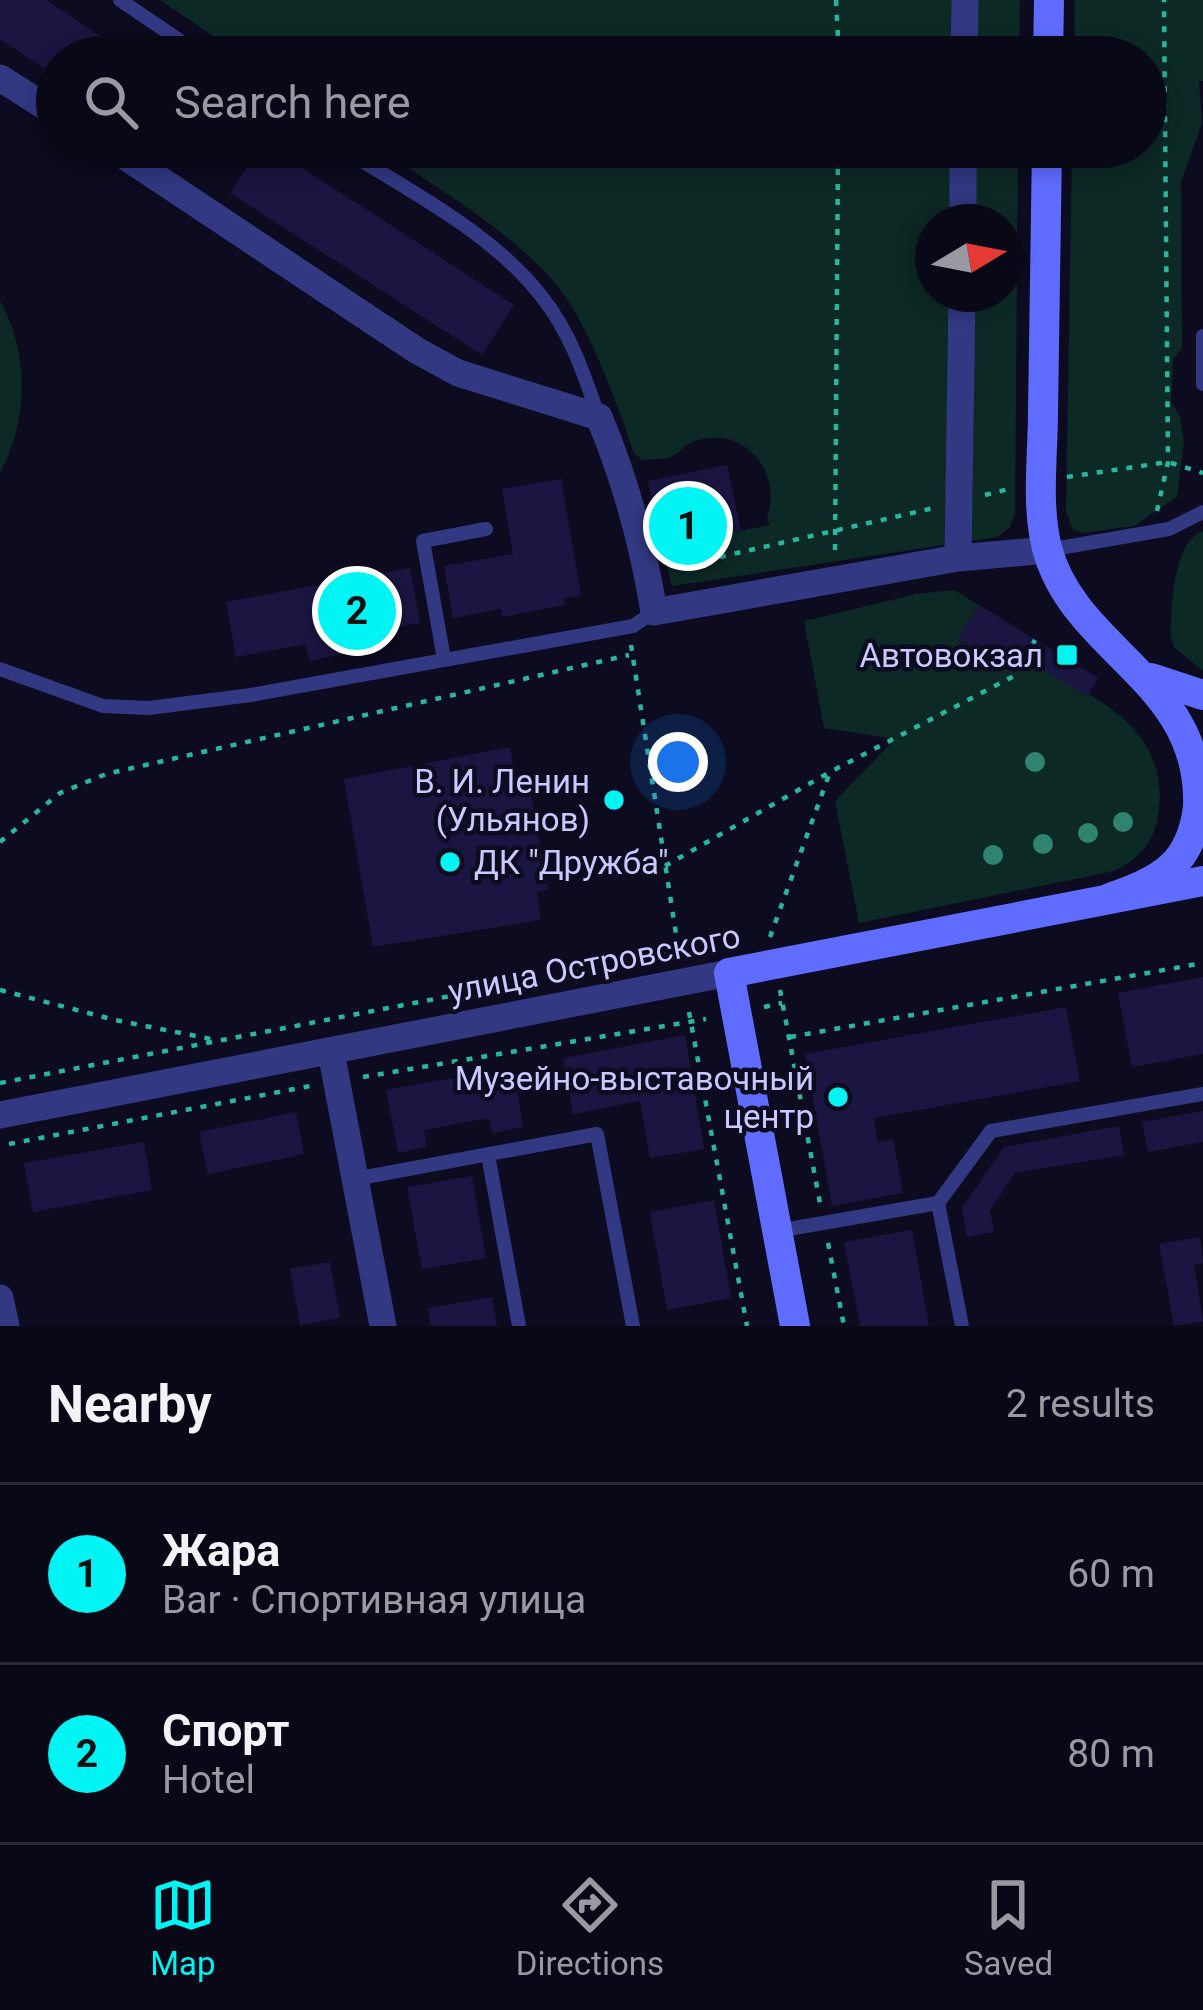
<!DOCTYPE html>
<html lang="en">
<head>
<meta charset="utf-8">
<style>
	body { margin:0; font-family:Roboto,sans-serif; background:#121120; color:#f1f3f6 }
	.compass { position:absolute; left:915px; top:204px; width:108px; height:108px; border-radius:50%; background:#090817; box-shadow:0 6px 18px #0003; rotate:80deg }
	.you { position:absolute; left:678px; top:762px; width:42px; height:42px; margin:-30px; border:9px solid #fff; border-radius:50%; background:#1a73e8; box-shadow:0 0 0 18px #1a73e833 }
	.badge { display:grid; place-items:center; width:78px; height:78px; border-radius:50%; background:#00f4f3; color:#111; font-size:39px; font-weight:700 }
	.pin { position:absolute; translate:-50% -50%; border:6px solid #fff; box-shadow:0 3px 12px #0006 }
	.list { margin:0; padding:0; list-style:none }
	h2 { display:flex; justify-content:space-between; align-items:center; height:156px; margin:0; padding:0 48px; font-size:51px }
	h2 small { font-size:39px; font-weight:400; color:#999aa1 }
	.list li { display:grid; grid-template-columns:78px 1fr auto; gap:36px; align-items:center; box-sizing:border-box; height:180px; padding:0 48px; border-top:3px solid #292936 }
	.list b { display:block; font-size:45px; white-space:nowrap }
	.list p { margin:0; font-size:39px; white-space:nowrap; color:#999aa1 }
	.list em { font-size:39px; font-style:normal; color:#999aa1 }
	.icon { flex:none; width:66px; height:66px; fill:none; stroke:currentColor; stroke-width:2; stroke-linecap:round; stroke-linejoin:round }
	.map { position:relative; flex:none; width:1203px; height:1326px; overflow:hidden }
	.search { position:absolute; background:#090817; box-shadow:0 6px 18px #0003; left:36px; right:36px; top:36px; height:132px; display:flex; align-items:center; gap:30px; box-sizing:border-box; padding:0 42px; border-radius:66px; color:#999aa1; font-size:45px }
	.sheet { height:516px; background:#090817 }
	nav { display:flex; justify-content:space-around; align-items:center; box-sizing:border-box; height:168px; border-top:3px solid #292936; background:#090817; font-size:33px; color:#999aa1 }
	nav a { display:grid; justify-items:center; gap:6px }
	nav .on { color:#00f4f3 }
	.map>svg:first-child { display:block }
	.green { fill:#0d2926; fill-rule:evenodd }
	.building { fill:#1a1641 }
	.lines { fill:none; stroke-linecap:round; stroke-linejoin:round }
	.path { stroke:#25b79f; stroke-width:4.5; stroke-dasharray:6 9; stroke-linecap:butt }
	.lane { stroke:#323882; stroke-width:14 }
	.street { stroke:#323882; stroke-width:27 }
	.secondary { stroke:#606cff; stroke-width:30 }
	.tree { fill:#30836f }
	.poi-dot { fill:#00f4f3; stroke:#0c0b1f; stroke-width:4.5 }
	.labels { text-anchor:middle; stroke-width:9; stroke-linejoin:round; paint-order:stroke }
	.poi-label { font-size:33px; fill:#cac9ff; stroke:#0c0b1f; text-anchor:end }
	.street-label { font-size:33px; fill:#cac9ff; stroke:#0c0b1f }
</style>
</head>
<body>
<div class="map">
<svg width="1203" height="1326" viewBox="0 0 1203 1326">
	<rect width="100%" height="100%" fill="#0c0b1f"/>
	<path class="green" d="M160,0H1020L1019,57H244Z
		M1075,0H1203V81H1199L1202,123L1181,182L1182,348L1173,359L1172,384L1171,402L1180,417L1184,441L1177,497L1134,526L1082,533L1073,530L1066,512L1072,147H1146V57H1074Z
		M376,147H1018L1015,513L1010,527L997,537L672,586L661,546L770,525L767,518C783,472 744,424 694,441C685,444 679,454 670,457C663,460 650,459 642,460L634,453C619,407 586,318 555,283C506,227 437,188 376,147ZM933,222H1005V294H933Z
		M0,301C30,353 28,421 0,473Z
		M1203,531V671L1174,647L1171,638C1171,608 1173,541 1203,531Z
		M954,590L979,605L958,640L1008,670L1018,655C1084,693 1173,722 1158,816C1154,842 1138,860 1114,871L859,923L835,801L895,739L824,728L804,621L916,594Z"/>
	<path class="building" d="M0,0H46L132,57H57V77L0,39Z
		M260,147H270L514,305L482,355L230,193Z
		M727,465L741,530L661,546L648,481Z
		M561,479L581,595L564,598L565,605L502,617L501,609L453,618L444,566L513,554L502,489Z
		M410,568L420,623L353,635L356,652L333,656L309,661L306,644L236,657L226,602Z
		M979,605L1098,678L1088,696L1018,655L1009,670L958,639Z
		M510,747L515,775L527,773L548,890L537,892L541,920L373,947L344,779Z
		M1203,977V1054L1132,1067L1118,993Z
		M1066,1007L1080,1081L874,1118L878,1142L893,1139L903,1193L832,1206L805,1054Z
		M685,1035L704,1149L650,1158L640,1101L573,1114L563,1058Z
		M513,1067L523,1127L492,1133L489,1118L424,1130L427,1147L398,1153L386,1090Z
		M1203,1111V1142L1148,1152L1142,1122Z
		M296,1112L304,1154L208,1174L199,1132Z
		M1119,1126L1124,1155L1015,1173L990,1210L994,1232L967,1237L962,1208L1004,1147Z
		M144,1142L152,1190L33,1212L24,1163Z
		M472,1176L486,1258L422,1269L407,1187Z
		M714,1200L731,1298L667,1310L650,1212Z
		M912,1230L929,1326H860L844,1242Z
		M1200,1237L1203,1263L1194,1264L1203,1321L1174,1326L1159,1244Z
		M330,1262L340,1318L300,1325L290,1269Z
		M492,1297L497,1326H431L428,1308Z"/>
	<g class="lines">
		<path class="path" d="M836,0L839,57
			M1067,477L1168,462L1203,473
			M985,495L1009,489
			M1157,511L1168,462L1164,0
			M835,550L838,147
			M676,567L934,508
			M631,645L679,953
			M0,842L60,793L106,774L629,655
			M665,866L830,772L1014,676L1035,640
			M770,937L830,772
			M0,990L115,1020L211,1039
			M780,990L820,1203
			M764,1007L782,1003
			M689,1012L747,1326
			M790,1037L1203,963
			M363,1077L706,1019
			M0,1083L678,952
			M9,1144L310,1086
			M828,1243L844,1326"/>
		<path class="lane" d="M120,0L204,57
			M340,147C408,191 492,232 542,297C570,332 584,374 598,415
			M1203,336V384
			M1048,550L1169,529L1203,512
			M444,659L423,541L486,529
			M0,669L103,706L149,708L251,695L633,626L654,612
			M488,1155L519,1326
			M355,1179L597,1134L633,1326
			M938,1203L962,1326
			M777,1231L938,1203L991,1131L1203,1094"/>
		<path class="street" d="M964,57L965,0
			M0,78L57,114
			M111,147L416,350L458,373L599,417C626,481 643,544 654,612L958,558L1048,550
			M963,222V147
			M958,558L962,294
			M331,1052L383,1326
			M0,1115L729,973
			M0,1298L6,1326"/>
		<path class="secondary" d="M1048,57L1049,0
			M1047,147C1046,235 1045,323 1043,412C1043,455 1036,505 1047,548C1074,652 1203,680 1198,807C1191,865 1161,880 1110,898
			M1151,678L1203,695
			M795,1326L729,973L1203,881"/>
	</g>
	<g class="tree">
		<circle cx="1035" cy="762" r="10"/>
		<circle cx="1123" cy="822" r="10"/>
		<circle cx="1088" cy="833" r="10"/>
		<circle cx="1043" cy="844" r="10"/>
		<circle cx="993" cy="855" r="10"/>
	</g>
	<g class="poi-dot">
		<rect x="1055" y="643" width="24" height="24" rx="6"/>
		<circle cx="614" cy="800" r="12"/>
		<circle cx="450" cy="862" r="12"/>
		<circle cx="838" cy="1097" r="12"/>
	</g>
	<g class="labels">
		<g class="poi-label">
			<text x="1043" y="667">Автовокзал</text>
			<text x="590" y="793">В. И. Ленин<tspan x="590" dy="38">(Ульянов)</tspan></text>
			<text x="474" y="874" text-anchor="start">ДК "Дружба"</text>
			<text x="814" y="1090">Музейно-выставочный<tspan x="814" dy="38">центр</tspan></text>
		</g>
		<g class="street-label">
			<text transform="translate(594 963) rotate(-11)" y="12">улица Островского</text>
		</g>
	</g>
</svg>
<svg class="compass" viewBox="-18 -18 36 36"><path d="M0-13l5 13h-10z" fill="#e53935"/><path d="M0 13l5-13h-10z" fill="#999aa1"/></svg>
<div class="you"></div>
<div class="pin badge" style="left:688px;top:526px">1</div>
<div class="pin badge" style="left:357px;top:611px">2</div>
<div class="search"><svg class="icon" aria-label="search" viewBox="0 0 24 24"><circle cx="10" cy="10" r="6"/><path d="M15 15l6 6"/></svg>Search here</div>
</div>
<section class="sheet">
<h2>Nearby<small>2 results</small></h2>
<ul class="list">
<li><span class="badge">1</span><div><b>Жара</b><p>Bar · Спортивная улица</p></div><em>60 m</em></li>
<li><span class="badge">2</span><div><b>Спорт</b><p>Hotel</p></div><em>80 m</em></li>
</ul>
</section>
<nav>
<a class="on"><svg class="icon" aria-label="map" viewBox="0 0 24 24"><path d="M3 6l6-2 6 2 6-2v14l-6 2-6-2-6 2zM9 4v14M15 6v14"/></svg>Map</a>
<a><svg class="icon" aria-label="directions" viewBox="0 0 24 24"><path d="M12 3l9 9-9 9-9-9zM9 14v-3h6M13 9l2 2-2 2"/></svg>Directions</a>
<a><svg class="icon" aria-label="saved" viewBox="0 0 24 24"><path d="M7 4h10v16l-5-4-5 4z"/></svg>Saved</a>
</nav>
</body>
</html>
